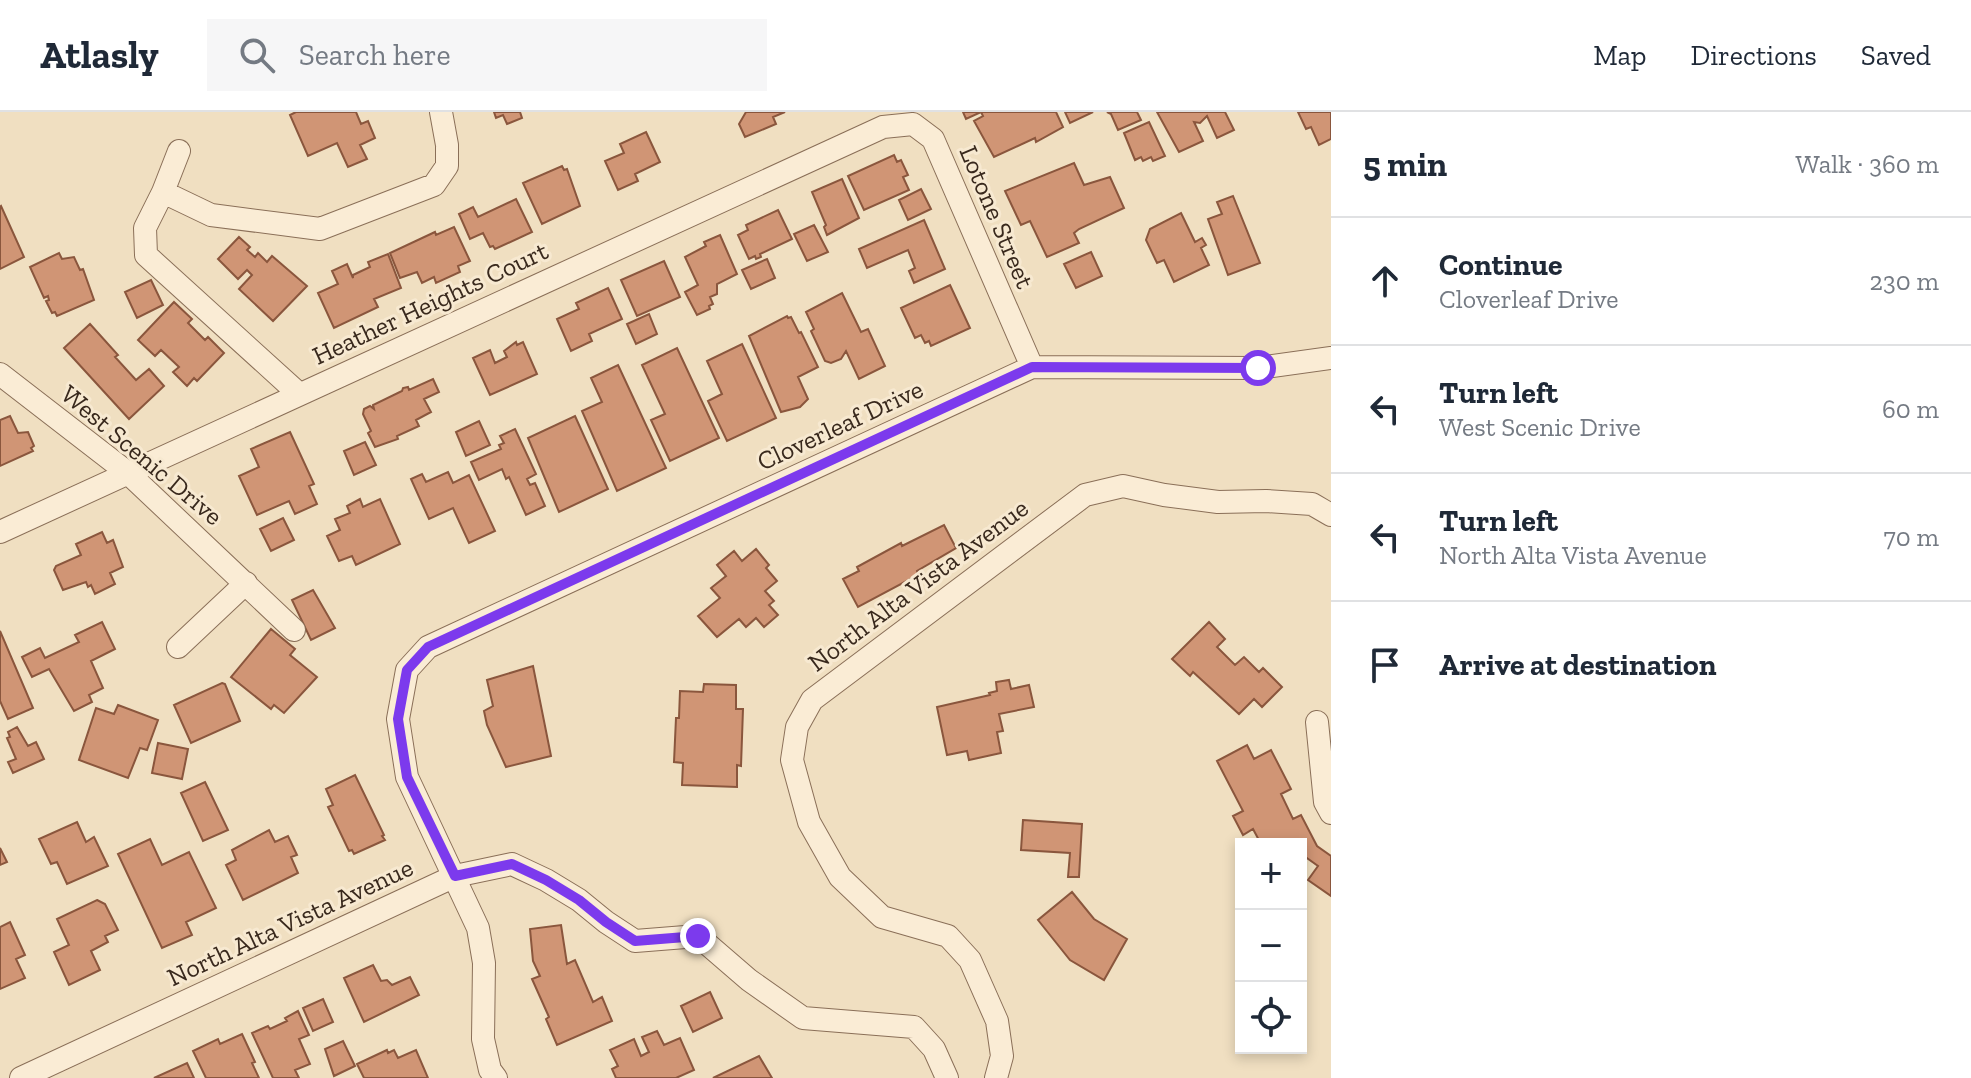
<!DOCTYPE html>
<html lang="en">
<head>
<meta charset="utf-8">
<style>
	body { margin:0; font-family:"Zilla Slab",serif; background:#f6f6f7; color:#1f2937 }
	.controls { position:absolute; right:24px; bottom:24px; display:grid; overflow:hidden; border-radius:0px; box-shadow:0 4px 12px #0003 }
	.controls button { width:72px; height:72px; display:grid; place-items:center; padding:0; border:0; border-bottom:2px solid #e0e1e3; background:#fff; color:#1f2937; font:40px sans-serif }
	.stop { position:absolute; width:24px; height:24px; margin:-18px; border:6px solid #7c3aed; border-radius:50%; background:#fff }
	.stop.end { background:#7c3aed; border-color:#fff; box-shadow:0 2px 8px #0008 }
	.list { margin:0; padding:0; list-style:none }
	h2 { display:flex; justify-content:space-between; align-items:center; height:104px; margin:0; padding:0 32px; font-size:34px }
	h2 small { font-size:26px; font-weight:400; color:#747a83 }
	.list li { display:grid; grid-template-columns:52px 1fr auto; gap:24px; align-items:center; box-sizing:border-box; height:128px; padding:0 32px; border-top:2px solid #e0e1e3 }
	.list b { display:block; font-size:30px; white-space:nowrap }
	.list p { margin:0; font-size:26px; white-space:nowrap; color:#747a83 }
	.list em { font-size:26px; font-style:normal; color:#747a83 }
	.icon { flex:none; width:44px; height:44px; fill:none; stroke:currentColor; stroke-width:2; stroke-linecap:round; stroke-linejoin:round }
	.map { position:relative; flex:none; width:1331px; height:966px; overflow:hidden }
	header { display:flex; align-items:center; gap:48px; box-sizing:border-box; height:112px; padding:0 40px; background:#fff; border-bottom:2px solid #e0e1e3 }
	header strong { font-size:38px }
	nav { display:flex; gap:44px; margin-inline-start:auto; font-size:28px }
	.search { width:560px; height:72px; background:#f6f6f7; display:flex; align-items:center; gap:20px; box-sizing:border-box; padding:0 28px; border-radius:0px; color:#747a83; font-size:30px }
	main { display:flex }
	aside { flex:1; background:#fff }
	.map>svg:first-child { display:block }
	.building { fill:#d09575; stroke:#8a563d; stroke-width:2 }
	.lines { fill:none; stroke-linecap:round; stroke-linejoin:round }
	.street-casing { stroke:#8a6f58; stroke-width:24 }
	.street { stroke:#faecd5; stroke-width:22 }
	.route { stroke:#7c3aed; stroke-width:10 }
	.labels { text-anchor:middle; stroke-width:6; stroke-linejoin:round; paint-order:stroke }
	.street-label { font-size:26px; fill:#39291d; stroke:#f7e9d1 }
</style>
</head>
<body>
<header>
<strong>Atlasly</strong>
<div class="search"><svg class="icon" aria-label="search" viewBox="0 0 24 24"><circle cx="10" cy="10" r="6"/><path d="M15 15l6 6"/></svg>Search here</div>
<nav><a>Map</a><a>Directions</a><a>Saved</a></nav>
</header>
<main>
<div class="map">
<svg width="1331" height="966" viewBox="0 0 1331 966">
	<rect width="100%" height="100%" fill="#f0dfc1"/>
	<path class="building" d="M296,0H356L361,12L368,9L375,26L360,33L367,47L348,55L337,31L308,44L290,3Z
		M494,0H520L522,6L507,12L503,3L496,6Z
		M746,0H785L773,5L776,12L745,25L739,12Z
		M963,0H1056L1063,15L1036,30L1035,26L994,45L974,9L983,4L981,0L966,7Z
		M1065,0H1093L1070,11Z
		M1107,0H1137L1141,8L1118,18L1111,2Z
		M1157,0H1225L1234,18L1217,26L1207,4L1200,11L1194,10L1203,29L1179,40Z
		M1298,0H1331V27L1319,33L1311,15L1306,17Z
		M1149,10L1165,44L1153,49L1151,45L1143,49L1141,45L1135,48L1124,21Z
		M646,20L660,50L635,62L638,69L618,78L605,49L624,41L620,32Z
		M894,43L897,50L901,48L908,63L903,65L909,78L864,98L848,64Z
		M1074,51L1084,73L1110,65L1124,96L1079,117L1074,121L1079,131L1047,145L1030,109L1021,113L1005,79Z
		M562,54L564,58L567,57L580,94L542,112L523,71Z
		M842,67L859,106L827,123L824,115L826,113L812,80Z
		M921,77L931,97L908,108L899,88Z
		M1233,84L1260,151L1228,163L1208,107L1222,102L1217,90Z
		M516,87L532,120L495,137L493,134L490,135L483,121L470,127L459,102L473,95L478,105Z
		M1,94L24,145L0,157V95Z
		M778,98L792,127L760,142L761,145L756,147L755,144L749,147L738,123L748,118L746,113Z
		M1181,101L1195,130L1202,126L1206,133L1201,136L1209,153L1174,170L1164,148L1157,151L1146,128L1150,117Z
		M924,108L945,157L914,171L909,159L915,156L908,138L867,156L859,137Z
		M814,113L828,140L807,149L794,122Z
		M454,115L470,149L458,154L460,160L436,171L434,165L422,171L417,160L400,166L390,141L435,120L436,123Z
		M720,123L737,162L717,172V182L710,185L713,192L709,194L710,197L697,203L685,180L698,173L685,145L706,134L704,130Z
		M239,125L250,135L247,138L255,145L258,141L267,150L272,144L307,174L273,209L239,177L252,163L247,158L238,167L218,147Z
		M1091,140L1102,164L1076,176L1064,152Z
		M59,141L62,147L74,145L80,158L83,157L94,188L57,204L55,200L52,201L46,189L49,188L48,184L44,186L30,155Z
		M388,142L401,176L374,187L378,195L334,216L318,181L338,172L332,159L347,152L353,166V163L370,155L368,150Z
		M767,147L775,166L751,177L742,158Z
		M664,149L680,185L637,204L621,168Z
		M151,168L163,193L137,206L125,180Z
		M950,173L970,216L931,234L929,229L925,231L921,223L915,226L901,196Z
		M608,176L622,207L589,222L592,229L571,239L557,207L579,197L576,191Z
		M842,181L861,220L868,217L885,254L859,267L846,239L841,247L831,251L825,249L811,219L814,217L806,200Z
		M174,190L192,207L188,211L205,228L208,225L224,241L197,269L194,266L187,274L173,260L179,255L161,238L155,244L138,228Z
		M649,202L657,222L636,232L627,212Z
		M787,204L788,206L791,205L799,221L801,220L818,255L798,265L808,287L800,295L781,300L749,224Z
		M90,212L118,243L115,245L136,268L149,257L164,274L129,307L64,236Z
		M516,230L517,233L523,230L537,262L490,283L473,246L490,238L495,251L507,245L504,239Z
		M742,232L776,306L727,329L708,289L722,282L707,249Z
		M677,236L719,326L670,349L651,308L665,302L642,253Z
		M618,253L666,356L617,379L582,299L602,290L591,266Z
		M433,267L439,280L424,287L431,300L416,308L419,314L397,324L398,327L375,335L368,321L371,319L363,302L364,297L370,294L374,297L373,293L402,279L403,276L408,275L409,278Z
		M10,304L18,321L28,320L34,334L31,336L33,339L0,354V308Z
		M575,304L608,377L559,400L528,326Z
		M479,309L490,333L466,344L456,320Z
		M515,317L536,362L527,367L530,373L535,371L545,394L526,403L509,365L506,367L502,357L479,368L471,350L501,337L499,333L504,331L500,324Z
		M290,320L314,372L309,374L317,392L295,402L289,389L257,403L239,364L259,355L251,337Z
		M365,330L376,353L354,363L344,339Z
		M448,360L453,371L469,363L495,419L469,431L453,396L429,407L411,367L422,362L426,370Z
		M360,387L363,395L380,387L400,432L356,453L352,444L339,449L327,424L340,418L335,407L350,401L347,394Z
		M283,406L294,428L271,439L260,417Z
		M944,413L956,436L917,459L918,463L858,495L843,467L859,459L857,455L901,431L902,434Z
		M102,420L107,431L113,428L123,455L110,461L115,472L95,482L91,473L88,475L86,470L63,478L54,458L56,454L81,443L76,432Z
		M756,437L769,453L766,456L777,469L765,479L774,489L769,493L778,503L764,515L756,506L746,515L739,507L717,525L698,504L720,486L711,476L726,464L717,453L734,439L742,449Z
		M313,478L335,516L311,528L292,488Z
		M102,510L115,537L91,549L103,576L89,583L92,590L74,599L49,557L32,565L22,545L40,536L45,546L79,530L75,523Z
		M1209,510L1225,527L1217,535L1235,553L1244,545L1259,560L1263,556L1282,575L1262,595L1254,587L1239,602L1193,560L1190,564L1172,547Z
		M271,517L295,537L290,543L317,565L284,601L274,593L271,597L231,565Z
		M0,519L33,596L8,607L0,589Z
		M533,554L551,644L506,655L487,613L484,599L493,594L487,568Z
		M1009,568L1011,577L1029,573L1034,595L999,602L1003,619L997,620L1001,641L969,648L967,639L947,643L937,595L990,583L989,581L997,579L996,570Z
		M222,571L225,572L240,609L191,631L174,593Z
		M704,572L736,573V597H743L741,654L737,653V675L682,673L683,651L674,650L676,606H679L680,579L703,580Z
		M118,593L158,608L147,638L140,636L128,666L79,648L96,596L114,602Z
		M17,615L28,634L36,630L44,647L13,661L8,650L16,647L7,626L10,625L8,620Z
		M158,631L188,637L182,667L152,661Z
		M1247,633L1254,647L1271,638L1291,677L1281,682L1293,707L1301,703L1317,734L1331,744V784L1308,768L1318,754L1304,744L1301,746V732H1261L1253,717L1243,723L1233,704L1243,699L1217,649Z
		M355,663L384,723L382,724L385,728L354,742L352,738L349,739L328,695L333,693L326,677Z
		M205,670L228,718L203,729L181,681Z
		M1023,708L1082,712L1079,765H1068L1070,741L1021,738Z
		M77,710L86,730L94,725L108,754L67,772L57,750L51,752L39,727Z
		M269,718L275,730L288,724L297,743L291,745L298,761L243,788L226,753L236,748L232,738Z
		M150,727L162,753L189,740L216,796L186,810L192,823L162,836L118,742Z
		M0,736L7,750L0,753Z
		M1072,780L1094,807L1127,827L1104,868L1070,848L1038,808Z
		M97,788L105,792L118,818L105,824L108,830L91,839L100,858L69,873L54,840L69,833L57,807Z
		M10,810L25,843L16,847L25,866L0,877V815Z
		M561,813L567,852L575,848L593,890L602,885L612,909L557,933L546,907L549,905L532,867L540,864L533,849L530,817Z
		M373,853L381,869L387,868L392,873L410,865L419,883L364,910L344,866Z
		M710,880L722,906L693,920L681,894Z
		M323,887L333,910L313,919L303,896Z
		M298,899L309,923L299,927L310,952L295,958L299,966H273L252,921L268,914L270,917L287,909L285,906Z
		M657,919L664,933L680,926L694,958L676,966H616L612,957L618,954L610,938L634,927L641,944L649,940L642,925Z
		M242,922L255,950L252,951L259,966H206L193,939L218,927L220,932Z
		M343,929L355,954L334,964L325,937Z
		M387,938L388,941L394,938L398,946L416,938L428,966H364L357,952Z
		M759,944L772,966H713Z
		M187,951L194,966H154Z"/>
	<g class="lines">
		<defs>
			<path id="street" d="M179,39L163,80L145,116L146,143L299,282
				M163,80L211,103L320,117L434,73L447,54V33L441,0
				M0,262L128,361L294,518
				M0,420L883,15L913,12L933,27L1032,255
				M178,535L246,471
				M1317,610L1325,690L1331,701
				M21,966L455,764L512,752L546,768L579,788L606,810L635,829L698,824L749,868L803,906L914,915L934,937L947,966
				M496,966L490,958L483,927L484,851L478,816L407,665L398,607L407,558L428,535L1032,255L1258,256L1331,246
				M996,966L1002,944L997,909L970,848L948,824L882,805L840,765L809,710L792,648L797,615L812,588L1085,383L1123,374L1164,383L1218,390L1266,389L1312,392L1331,403"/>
		</defs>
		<use href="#street" class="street-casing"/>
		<use href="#street" class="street"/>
	</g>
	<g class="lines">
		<path class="route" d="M698,824L635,829L606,810L579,788L546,768L512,752L455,764L407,665L398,607L407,558L428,535L1032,255L1258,256"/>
	</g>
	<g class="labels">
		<g class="street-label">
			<text transform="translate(997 105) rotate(67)" y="9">Lotone Street</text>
			<text transform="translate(430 191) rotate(-25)" y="9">Heather Heights Court</text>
			<text transform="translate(840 313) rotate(-25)" y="9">Cloverleaf Drive</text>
			<text transform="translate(142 343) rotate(40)" y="9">West Scenic Drive</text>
			<text transform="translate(918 473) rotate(-37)" y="9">North Alta Vista Avenue</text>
			<text transform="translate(290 810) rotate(-25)" y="9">North Alta Vista Avenue</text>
		</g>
	</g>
</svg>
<div class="controls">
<button>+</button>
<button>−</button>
<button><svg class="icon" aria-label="locate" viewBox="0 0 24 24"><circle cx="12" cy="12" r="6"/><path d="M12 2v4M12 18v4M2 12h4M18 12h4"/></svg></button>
</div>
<div class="stop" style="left:1258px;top:256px"></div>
<div class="stop end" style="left:698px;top:824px"></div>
</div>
<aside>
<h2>5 min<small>Walk · 360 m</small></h2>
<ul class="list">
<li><svg class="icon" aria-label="ahead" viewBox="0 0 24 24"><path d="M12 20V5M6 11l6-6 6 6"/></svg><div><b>Continue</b><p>Cloverleaf Drive</p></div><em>230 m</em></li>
<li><svg class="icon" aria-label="left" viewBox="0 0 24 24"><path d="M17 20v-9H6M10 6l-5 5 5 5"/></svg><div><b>Turn left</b><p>West Scenic Drive</p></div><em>60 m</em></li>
<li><svg class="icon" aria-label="left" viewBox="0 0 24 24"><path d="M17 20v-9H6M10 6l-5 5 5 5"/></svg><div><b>Turn left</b><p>North Alta Vista Avenue</p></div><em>70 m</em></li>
<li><svg class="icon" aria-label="arrive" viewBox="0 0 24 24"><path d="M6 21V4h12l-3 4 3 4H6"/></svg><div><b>Arrive at destination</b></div></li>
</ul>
</aside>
</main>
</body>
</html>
